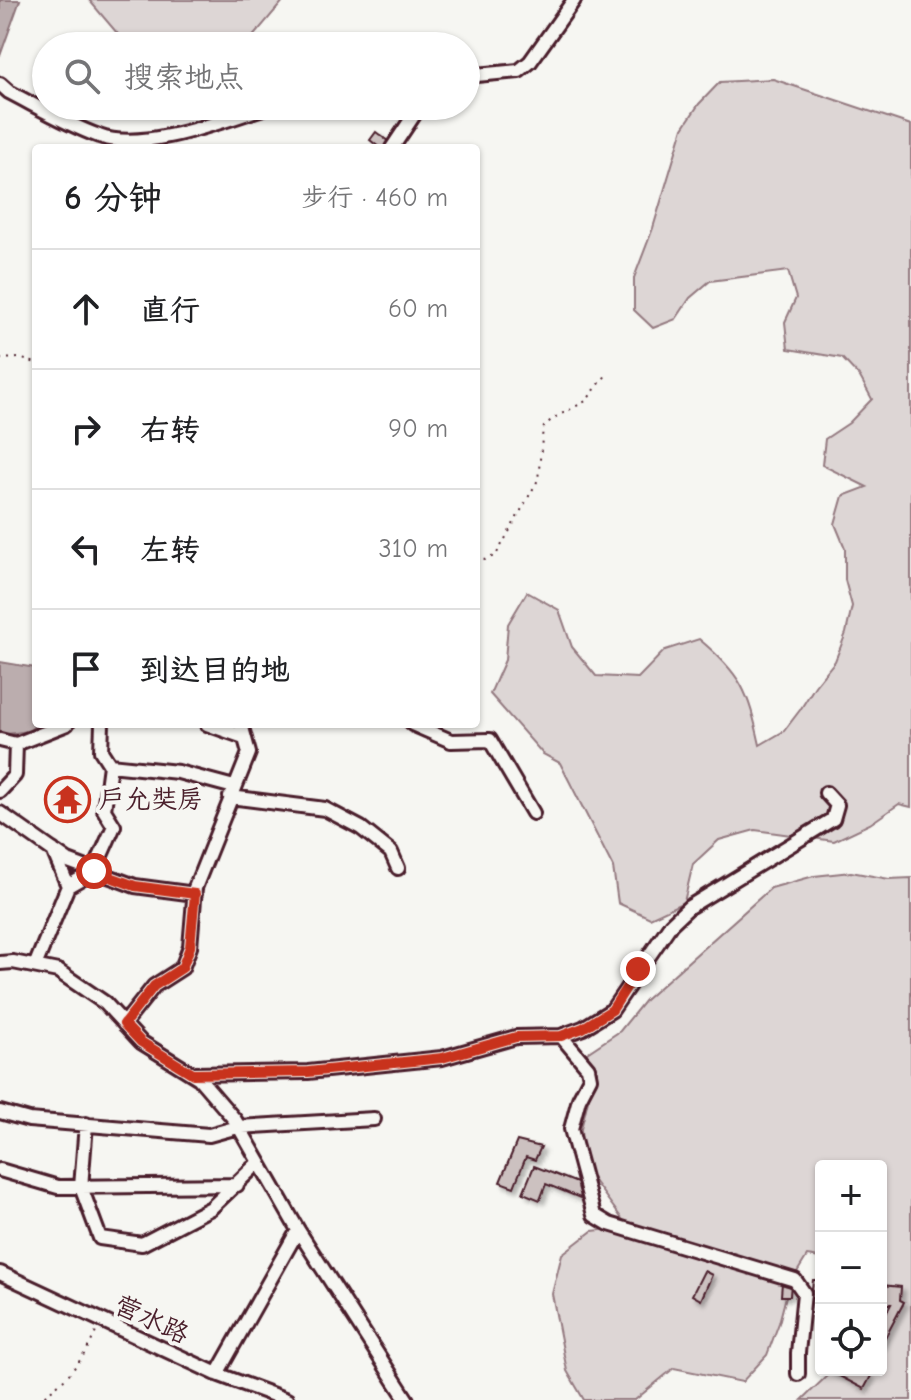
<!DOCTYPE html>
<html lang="zh">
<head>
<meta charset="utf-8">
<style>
	body { margin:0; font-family:"Comic Neue","LXGW WenKai TC",sans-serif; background:#f6f6f6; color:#202124 }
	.controls { position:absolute; right:24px; bottom:24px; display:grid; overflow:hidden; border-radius:8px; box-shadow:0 2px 6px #0004 }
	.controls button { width:72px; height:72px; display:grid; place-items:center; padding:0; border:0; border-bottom:2px solid #e0e0e0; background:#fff; color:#202124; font:40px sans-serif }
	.stop { position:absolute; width:24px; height:24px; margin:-18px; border:6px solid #c8321e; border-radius:50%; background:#fff }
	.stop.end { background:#c8321e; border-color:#fff; box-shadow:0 2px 8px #0008 }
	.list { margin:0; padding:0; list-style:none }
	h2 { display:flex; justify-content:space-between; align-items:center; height:104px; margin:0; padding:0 32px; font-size:34px }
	h2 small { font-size:26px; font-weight:400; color:#757577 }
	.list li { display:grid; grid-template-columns:52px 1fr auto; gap:24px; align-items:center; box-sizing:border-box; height:120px; padding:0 32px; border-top:2px solid #e0e0e0 }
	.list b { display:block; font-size:30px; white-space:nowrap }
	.list em { font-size:26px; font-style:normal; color:#757577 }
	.icon { flex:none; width:44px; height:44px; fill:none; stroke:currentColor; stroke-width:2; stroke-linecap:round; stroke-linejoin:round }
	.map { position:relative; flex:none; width:911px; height:1400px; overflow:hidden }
	.search { position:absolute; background:#fff; box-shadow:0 2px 6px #0004; left:32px; top:32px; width:448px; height:88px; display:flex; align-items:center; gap:20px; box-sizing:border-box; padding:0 28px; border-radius:44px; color:#757577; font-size:30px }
	.panel { position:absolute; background:#fff; box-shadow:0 2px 6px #0004; left:32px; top:144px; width:448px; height:584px; border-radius:8px }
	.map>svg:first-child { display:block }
	.green { fill:#ddd6d5; stroke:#947a80; stroke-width:2 }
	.water { fill:#bbadae; stroke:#8e747a; stroke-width:2 }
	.building { fill:#ccc1c0; stroke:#4a1f2b; stroke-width:2; filter:url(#shadow) }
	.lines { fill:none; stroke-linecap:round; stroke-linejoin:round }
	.minor-casing { stroke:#4a1f2b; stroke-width:18 }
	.path { stroke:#4a1f2b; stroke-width:2; stroke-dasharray:2 6; stroke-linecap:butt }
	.minor { stroke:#f6f6f2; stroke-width:12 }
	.route { stroke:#c8321e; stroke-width:10 }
	.labels { text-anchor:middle; stroke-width:8; stroke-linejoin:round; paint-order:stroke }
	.poi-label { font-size:26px; fill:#4a1f2b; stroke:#f6f6f2; text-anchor:start }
	.street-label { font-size:26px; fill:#4a1f2b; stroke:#f6f6f2 }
</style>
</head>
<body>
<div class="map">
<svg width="911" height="1400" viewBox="0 0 911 1400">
	<defs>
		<filter id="shadow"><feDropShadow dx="4" dy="4" stdDeviation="2" flood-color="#0004"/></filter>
	</defs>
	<rect width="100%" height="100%" fill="#f6f6f2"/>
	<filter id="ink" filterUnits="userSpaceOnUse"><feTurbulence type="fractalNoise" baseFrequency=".0125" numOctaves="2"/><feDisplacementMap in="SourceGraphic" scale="16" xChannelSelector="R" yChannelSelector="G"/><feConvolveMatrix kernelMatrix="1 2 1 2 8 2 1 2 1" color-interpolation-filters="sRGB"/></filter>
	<g filter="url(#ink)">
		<path class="green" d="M89,0H284L245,46H128Z
			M773,79L911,125V807L899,804L870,824L834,841L755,830L719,840L693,864L684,902L650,918L618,903L613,867L560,763L543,754L490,694L505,660L508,624L527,592L559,610L572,647L596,676L638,678L665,650L699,639C742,675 748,691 760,745L784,731L800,710L815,686L835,661L846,633L852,606L845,580V548L835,524L843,496L867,487L822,465L825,439L849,423L872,399L860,377L842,358L788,349L785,322L796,298L788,271L710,281L690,298L676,319L653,328L634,310V278L653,228L683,128L699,104L720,82Z
			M851,872L889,879L911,878V1400H802L833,1370H881V1338L903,1305L881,1281V1166H821V1258L807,1256L789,1285L779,1323L767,1355L742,1382L674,1368L635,1400H584L567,1371L552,1294L562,1254L592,1231L628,1227L583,1166L581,1129L590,1092L587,1053L620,1031L645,1000L771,888L814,876Z"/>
		<path class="water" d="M0,0H20L0,56Z
			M0,662L36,668L37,724L29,731L0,735Z"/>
		<path class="building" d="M376,132L389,142L384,148H380L370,140Z
			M517,1141L541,1147L535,1160L526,1157L514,1187L500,1182Z
			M534,1166L585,1186L580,1198L546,1184L540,1200L523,1193Z
			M704,1271L712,1275L701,1300L692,1295Z
			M813,1280H821V1299L811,1298Z
			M782,1282H791L790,1296H781Z
			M881,1285L901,1287L900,1300L904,1302L881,1346V1323L891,1304H881Z
			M828,1370H860L871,1376L864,1389Z"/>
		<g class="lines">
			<defs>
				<path id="minor" d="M466,76L519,71L530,62L574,0
					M0,84L9,92C38,107 68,125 99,136C142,153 225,120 269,106
					M392,148L420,106
					M207,724L244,737
					M412,724L451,741L490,740L533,813
					M0,740L16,744L15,775L0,791
					M16,744L67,724
					M110,765L178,772L234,787
					M230,797L325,809L361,828L391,852L398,868
					M0,813L68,861L135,886L195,894
					M68,886L94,871L114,826L104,810L110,765L101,751L102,724
					M0,963L13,962L58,971L105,1003L141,1042L199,1078L235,1120L298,1230L407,1400
					M35,966L68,886L53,850
					M124,1024L154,986L182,968L190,947L195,888L249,753L241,724
					M561,1036L588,1068L590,1078L579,1099L571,1129L594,1215L609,1224L795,1280L804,1293L798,1353V1374
					M193,1074L308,1072L442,1058L516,1037L561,1036L583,1028L612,1010L671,924L689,907L833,819L837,805L826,793
					M0,1112L29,1120L209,1135L238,1127L374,1119
					M86,1124L81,1187L100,1238L142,1244L211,1208L259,1162
					M0,1170L58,1187L237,1185
					M0,1273L217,1374L287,1400
					M217,1374L298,1230"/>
			</defs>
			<use href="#minor" class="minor-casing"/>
			<path class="path" d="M0,359L19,358L36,363
				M476,557L485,560L496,555L538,480L543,428L552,419L586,401L607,374
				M38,1400C66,1381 82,1362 96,1332"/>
			<use href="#minor" class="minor"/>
		</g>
	</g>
	<g class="lines" filter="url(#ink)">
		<path class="route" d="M94,871L135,886L195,894L190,947L182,968L154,986L124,1024L141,1042L193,1074L308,1072L442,1058L516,1037L561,1036L583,1028L612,1010L638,969"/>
	</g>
	<defs>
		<symbol id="temple-ring" viewBox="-11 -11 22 22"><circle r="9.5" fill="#f6f6f2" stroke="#c8321e" stroke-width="1.5"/><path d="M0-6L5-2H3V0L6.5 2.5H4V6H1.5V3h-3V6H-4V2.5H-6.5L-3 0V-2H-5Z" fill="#c8321e"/></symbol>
	</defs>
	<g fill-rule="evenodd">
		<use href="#temple-ring" x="42" y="774" width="51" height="51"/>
	</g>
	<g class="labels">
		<g class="poi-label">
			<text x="99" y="808">户允奘房</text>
		</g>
		<g class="street-label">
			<text transform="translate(152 1319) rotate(25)" y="9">营水路</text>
		</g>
	</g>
</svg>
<div class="controls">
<button>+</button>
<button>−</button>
<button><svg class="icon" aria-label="locate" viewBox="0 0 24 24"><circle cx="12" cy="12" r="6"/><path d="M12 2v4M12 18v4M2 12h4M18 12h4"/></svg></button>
</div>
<div class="stop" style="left:94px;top:871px"></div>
<div class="stop end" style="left:638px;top:969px"></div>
<div class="search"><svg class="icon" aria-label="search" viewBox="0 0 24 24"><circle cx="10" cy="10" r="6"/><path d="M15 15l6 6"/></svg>搜索地点</div>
<section class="panel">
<h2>6 分钟<small>步行 · 460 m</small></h2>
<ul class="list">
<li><svg class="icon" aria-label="ahead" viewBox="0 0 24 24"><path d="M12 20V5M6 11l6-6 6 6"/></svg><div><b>直行</b></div><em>60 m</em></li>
<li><svg class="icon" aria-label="right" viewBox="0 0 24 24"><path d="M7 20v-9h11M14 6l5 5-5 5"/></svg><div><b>右转</b></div><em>90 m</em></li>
<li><svg class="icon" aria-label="left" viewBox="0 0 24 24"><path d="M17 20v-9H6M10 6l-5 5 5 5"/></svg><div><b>左转</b></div><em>310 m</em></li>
<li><svg class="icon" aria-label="arrive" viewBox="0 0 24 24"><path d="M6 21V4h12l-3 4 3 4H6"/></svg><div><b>到达目的地</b></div></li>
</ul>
</section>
</div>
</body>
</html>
